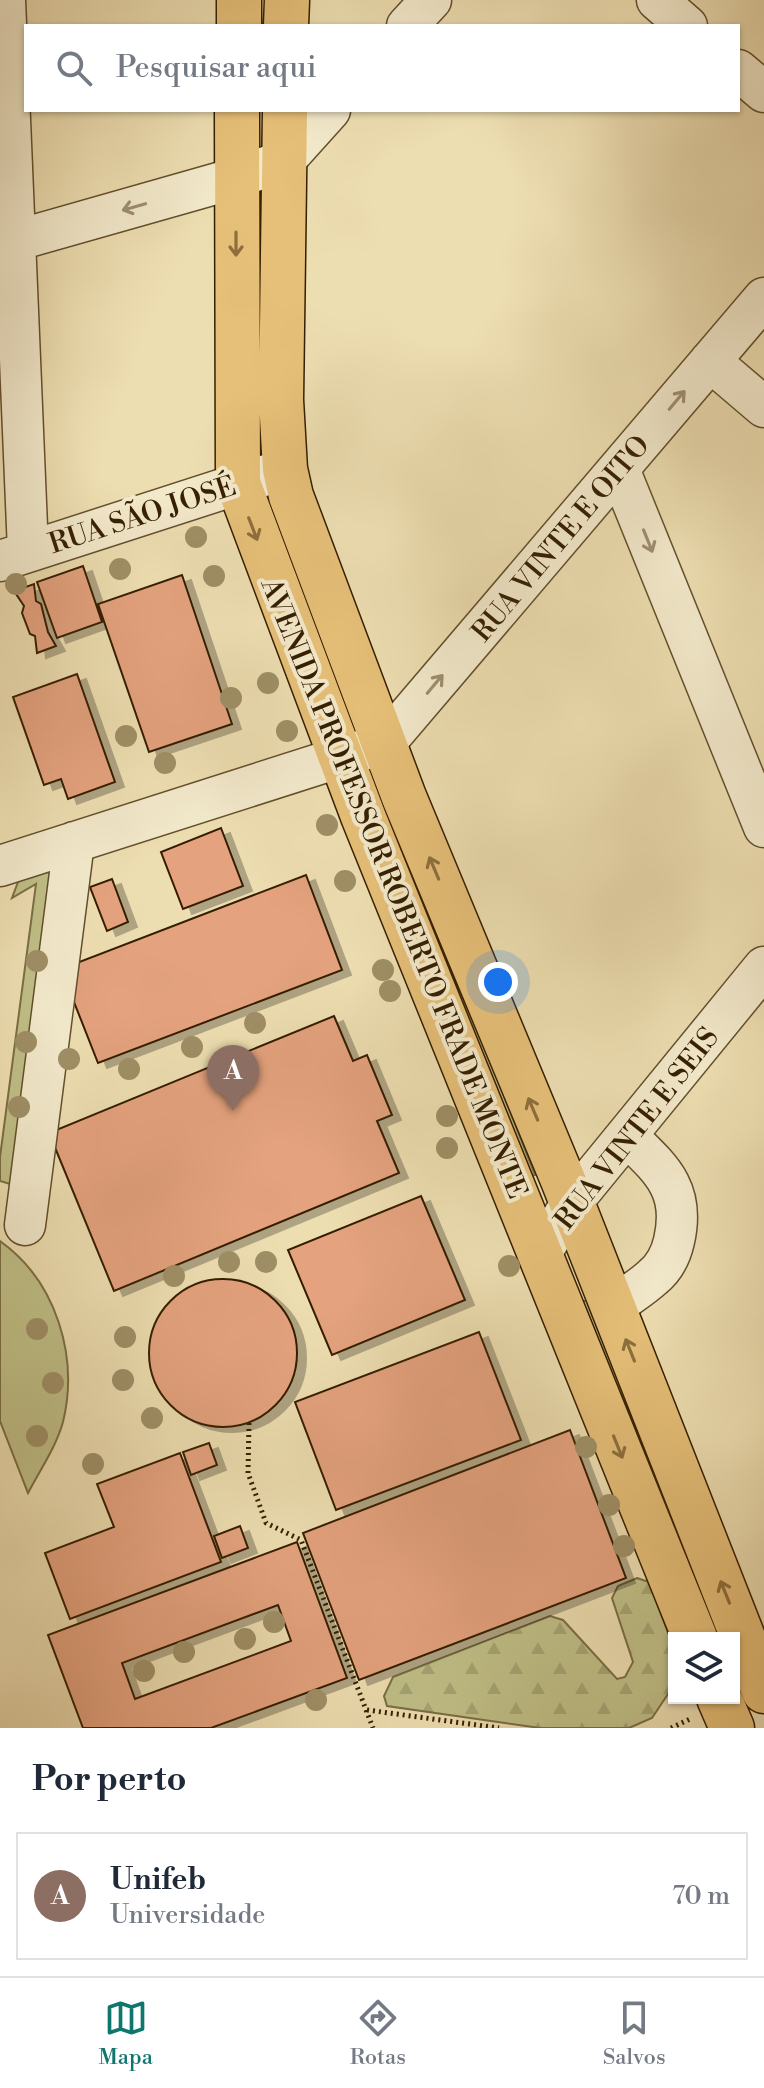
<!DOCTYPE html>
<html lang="pt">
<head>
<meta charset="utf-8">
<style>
	body { margin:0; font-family:"Libre Bodoni",serif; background:#f6f6f7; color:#1f2937 }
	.controls { position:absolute; right:24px; bottom:24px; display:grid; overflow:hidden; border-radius:0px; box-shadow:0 2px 6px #0004 }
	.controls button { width:72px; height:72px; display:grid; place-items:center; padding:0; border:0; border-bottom:2px solid #e0e1e3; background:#fff; color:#1f2937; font:40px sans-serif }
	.you { position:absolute; left:498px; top:982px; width:28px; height:28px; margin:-20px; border:6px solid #fff; border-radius:50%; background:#1a73e8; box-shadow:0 0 0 12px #1a73e833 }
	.badge { display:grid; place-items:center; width:52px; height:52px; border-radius:50%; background:#0f766e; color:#fff; font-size:26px; font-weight:700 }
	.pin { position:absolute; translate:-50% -66px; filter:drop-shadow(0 2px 4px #0008) }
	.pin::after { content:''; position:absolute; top:42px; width:28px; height:24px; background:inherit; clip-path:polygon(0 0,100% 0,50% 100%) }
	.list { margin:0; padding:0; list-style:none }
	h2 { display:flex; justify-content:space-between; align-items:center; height:104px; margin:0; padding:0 32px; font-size:34px }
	h2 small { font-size:26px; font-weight:400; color:#747a83 }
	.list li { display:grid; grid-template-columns:52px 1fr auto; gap:24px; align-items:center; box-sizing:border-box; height:128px; margin:0 16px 16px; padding:0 16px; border:2px solid #e0e1e3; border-radius:0px }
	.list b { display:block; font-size:30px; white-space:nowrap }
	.list p { margin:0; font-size:26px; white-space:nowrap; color:#747a83 }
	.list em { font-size:26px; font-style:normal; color:#747a83 }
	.icon { flex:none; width:44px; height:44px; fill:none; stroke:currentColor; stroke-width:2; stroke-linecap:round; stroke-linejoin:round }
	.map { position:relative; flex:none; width:764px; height:1728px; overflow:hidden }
	.search { position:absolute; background:#fff; box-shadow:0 2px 6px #0004; left:24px; right:24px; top:24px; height:88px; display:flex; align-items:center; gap:20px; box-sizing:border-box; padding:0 28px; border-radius:0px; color:#747a83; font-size:30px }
	.sheet { height:248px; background:#fff }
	nav { display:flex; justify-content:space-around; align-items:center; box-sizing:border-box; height:112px; border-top:2px solid #e0e1e3; background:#fff; font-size:22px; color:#747a83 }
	nav a { display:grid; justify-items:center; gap:4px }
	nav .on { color:#0f766e }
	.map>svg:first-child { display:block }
	.grass { fill:#c0bf87; stroke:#7a6f44; stroke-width:2 }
	.forest { fill:url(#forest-firs); stroke:#7a6f44; stroke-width:2 }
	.building { fill:#e4a27e; stroke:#351f00; stroke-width:2; fill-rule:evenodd; filter:url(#shadow) }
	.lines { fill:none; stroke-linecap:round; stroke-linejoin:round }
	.minor-casing { stroke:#634f2c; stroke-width:43 }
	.major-casing { stroke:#351f00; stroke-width:47 }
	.path { stroke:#351f00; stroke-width:5; stroke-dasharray:2 4; stroke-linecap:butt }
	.minor { stroke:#f3eacc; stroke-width:40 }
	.major { stroke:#e6bf78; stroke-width:44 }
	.tree { fill:#9f8f66 }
	.oneway { stroke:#9e8f70 }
	.oneway2 { stroke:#8e6f3c }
	.labels { text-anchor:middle; stroke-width:8; stroke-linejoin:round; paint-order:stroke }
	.street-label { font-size:28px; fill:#351f00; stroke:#f3eacc }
</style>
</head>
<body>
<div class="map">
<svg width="764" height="1728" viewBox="0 0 764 1728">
	<defs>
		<pattern id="forest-firs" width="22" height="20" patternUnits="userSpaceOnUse" patternTransform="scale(2)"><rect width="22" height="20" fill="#c0bf87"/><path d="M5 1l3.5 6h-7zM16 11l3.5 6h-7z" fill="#a6a473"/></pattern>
		<filter id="shadow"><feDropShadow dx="9" dy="5" stdDeviation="0" flood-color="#0004"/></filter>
	</defs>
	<rect width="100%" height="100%" fill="#eddeb1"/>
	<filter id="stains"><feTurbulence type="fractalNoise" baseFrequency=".0025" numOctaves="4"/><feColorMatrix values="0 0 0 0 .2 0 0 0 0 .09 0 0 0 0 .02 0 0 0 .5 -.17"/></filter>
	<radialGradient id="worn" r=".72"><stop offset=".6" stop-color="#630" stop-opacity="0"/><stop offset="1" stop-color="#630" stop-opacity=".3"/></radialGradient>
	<path class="grass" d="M396,822L535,1175L523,1179L384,827Z
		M54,863L20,1187L0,1181V1157L36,884L12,898L21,874Z
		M0,1241C56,1281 79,1356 63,1422C56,1447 40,1470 28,1493L0,1421Z
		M590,1299L724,1638H710L578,1303Z"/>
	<path class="forest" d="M637,1578L649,1582L674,1649V1685L652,1718L629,1728H540L387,1706L384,1696L393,1677L550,1616L563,1620L617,1679L625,1677L633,1662L612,1598L618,1586Z"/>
	<path class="building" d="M83,566L102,622L57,638L37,582Z
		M182,575L232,724L149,752L98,604Z
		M34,584L36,601L41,604L48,632L56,646L37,653L35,636L30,634L22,613L24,606L14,591Z
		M77,674L115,782L68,799L61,779L44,785L13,697Z
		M221,828L243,886L183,909L161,852Z
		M306,875L342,970L98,1063L61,969Z
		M112,879L128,922L107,931L90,887Z
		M334,1016L353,1061L367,1055L392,1115L377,1121L399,1173L114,1291L49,1133Z
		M421,1196L465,1300L332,1355L288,1250Z
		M149 1353a74 74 0 1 1 148 0a74 74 0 1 1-148 0Z
		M479,1332L521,1440L336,1510L295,1402Z
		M570,1430L626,1578L359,1680L303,1533Z
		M209,1443L217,1465L191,1475L183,1452Z
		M180,1453L221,1562L70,1619L45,1553L114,1527L97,1484Z
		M240,1526L248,1548L222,1558L214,1536Z
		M297,1542L347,1678L211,1728H83L48,1635ZM278,1605L291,1641L135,1699L122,1663Z"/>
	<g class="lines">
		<defs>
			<path id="minor" d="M5,0L28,551
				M657,0L687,26
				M407,26L431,0
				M738,70L764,92
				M0,245L236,178L285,160L330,110
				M710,361L764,407
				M619,469L764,827
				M0,561L285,469
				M0,866L385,743L764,298
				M25,1225L74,842
				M541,1253L572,1202L764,967
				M613,1307C626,1297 641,1288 653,1277C664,1268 671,1254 674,1241C686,1189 661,1169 627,1136"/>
			<path id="major" d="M239,26V0
				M286,26L287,0
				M237,110L238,483L363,816L695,1638
				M285,110L281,400L285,469L291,496L404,797L563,1180L764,1691
				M719,1698L732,1728"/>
		</defs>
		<use href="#minor" class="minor-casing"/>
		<use href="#major" class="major-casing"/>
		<path class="path" d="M249,1423L248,1473L266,1523L301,1540L373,1728
			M367,1710L499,1728
			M671,1728L690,1719"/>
		<use href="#minor" class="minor"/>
		<use href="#major" class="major"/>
	</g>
	<g class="tree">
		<circle cx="196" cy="537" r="11"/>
		<circle cx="120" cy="569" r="11"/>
		<circle cx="214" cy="576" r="11"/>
		<circle cx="16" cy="584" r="11"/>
		<circle cx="268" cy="683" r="11"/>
		<circle cx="231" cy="698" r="11"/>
		<circle cx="287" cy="731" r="11"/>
		<circle cx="126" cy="736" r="11"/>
		<circle cx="165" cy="763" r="11"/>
		<circle cx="327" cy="825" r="11"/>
		<circle cx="345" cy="881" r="11"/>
		<circle cx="37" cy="961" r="11"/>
		<circle cx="383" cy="970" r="11"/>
		<circle cx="390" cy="991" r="11"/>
		<circle cx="255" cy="1023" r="11"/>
		<circle cx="26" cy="1042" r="11"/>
		<circle cx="192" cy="1047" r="11"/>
		<circle cx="69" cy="1059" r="11"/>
		<circle cx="129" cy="1069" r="11"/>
		<circle cx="19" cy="1107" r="11"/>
		<circle cx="447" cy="1116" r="11"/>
		<circle cx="447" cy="1148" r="11"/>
		<circle cx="229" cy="1262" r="11"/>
		<circle cx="266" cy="1262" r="11"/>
		<circle cx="509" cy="1266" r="11"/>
		<circle cx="174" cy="1276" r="11"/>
		<circle cx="37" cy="1329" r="11"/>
		<circle cx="125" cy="1337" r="11"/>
		<circle cx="123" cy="1380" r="11"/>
		<circle cx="53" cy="1383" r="11"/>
		<circle cx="152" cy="1418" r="11"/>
		<circle cx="37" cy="1436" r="11"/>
		<circle cx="586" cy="1447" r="11"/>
		<circle cx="93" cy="1464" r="11"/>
		<circle cx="609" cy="1505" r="11"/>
		<circle cx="624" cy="1546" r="11"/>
		<circle cx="274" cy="1622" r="11"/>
		<circle cx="245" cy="1639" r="11"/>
		<circle cx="184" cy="1652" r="11"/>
		<circle cx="144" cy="1671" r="11"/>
		<circle cx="316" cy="1700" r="11"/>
	</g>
	<defs><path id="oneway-shaft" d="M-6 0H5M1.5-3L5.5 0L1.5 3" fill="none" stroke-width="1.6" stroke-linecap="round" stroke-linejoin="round" transform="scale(2)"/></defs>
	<g class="oneway">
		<use href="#oneway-shaft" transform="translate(134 207) rotate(164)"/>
		<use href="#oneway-shaft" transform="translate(677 400) rotate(-50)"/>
		<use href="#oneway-shaft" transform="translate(648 541) rotate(68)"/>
		<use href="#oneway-shaft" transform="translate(435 684) rotate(-50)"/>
	</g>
	<g class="oneway2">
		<use href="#oneway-shaft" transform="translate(236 244) rotate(90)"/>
		<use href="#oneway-shaft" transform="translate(253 529) rotate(69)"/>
		<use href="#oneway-shaft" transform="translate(434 868) rotate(-113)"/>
		<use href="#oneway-shaft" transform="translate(533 1109) rotate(-113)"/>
		<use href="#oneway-shaft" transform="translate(630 1350) rotate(-112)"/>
		<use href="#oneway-shaft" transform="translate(618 1447) rotate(68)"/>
		<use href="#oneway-shaft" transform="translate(725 1592) rotate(-112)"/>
	</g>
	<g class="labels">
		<g class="street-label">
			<text transform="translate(142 514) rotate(-18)" y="10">RUA SÃO JOSÉ</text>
			<text transform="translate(560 538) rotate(-50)" y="10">RUA VINTE E OITO</text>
			<text transform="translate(395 888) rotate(68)" y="10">AVENIDA PROFESSOR ROBERTO FRADE MONTE</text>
			<text transform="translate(636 1128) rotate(-52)" y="10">RUA VINTE E SEIS</text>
		</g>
	</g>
	<rect width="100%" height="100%" filter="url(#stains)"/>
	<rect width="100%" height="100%" fill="url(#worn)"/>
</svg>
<div class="controls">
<button><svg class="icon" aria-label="layers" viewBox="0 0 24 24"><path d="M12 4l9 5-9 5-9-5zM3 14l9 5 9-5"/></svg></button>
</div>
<div class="you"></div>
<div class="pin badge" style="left:233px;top:1111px;background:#8d6e63">A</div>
<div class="search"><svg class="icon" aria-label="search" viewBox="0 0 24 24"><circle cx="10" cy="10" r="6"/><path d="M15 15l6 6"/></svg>Pesquisar aqui</div>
</div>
<section class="sheet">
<h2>Por perto<small></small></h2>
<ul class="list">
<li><span class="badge" style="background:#8d6e63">A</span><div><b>Unifeb</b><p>Universidade</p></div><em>70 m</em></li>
</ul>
</section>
<nav>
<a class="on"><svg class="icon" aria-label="map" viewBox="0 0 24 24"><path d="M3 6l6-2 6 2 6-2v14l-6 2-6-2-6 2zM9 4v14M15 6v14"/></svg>Mapa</a>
<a><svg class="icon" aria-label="directions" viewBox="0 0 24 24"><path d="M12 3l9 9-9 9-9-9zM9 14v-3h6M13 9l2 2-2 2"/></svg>Rotas</a>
<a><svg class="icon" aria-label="saved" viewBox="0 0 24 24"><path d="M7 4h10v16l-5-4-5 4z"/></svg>Salvos</a>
</nav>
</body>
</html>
